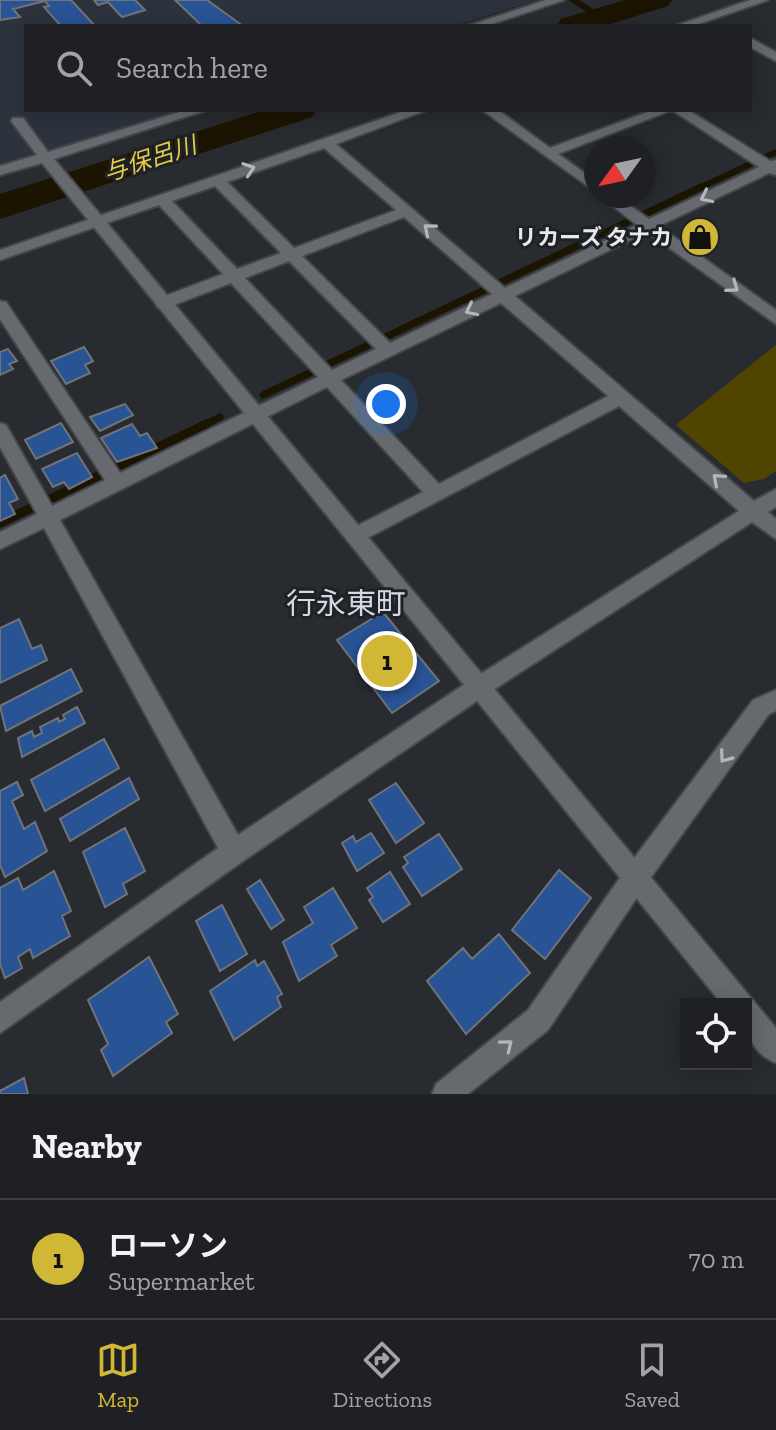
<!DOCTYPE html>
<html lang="en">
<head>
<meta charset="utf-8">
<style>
	body { margin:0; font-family:"Zilla Slab","Noto Sans JP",serif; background:#26282b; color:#f1f3f6 }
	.controls { position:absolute; right:24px; bottom:24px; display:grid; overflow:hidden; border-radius:0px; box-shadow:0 4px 20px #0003 }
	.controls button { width:72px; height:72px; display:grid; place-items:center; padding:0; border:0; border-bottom:2px solid #3c3e41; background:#1e2023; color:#f1f3f6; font:40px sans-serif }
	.compass { position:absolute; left:584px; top:136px; width:72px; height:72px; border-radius:50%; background:#1e2023; box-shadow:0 4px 20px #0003; rotate:237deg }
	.you { position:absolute; left:386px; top:404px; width:28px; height:28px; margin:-20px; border:6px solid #fff; border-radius:50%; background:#1a73e8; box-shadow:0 0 0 12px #1a73e833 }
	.badge { display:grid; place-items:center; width:52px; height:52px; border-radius:50%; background:#d1b736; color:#111; font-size:26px; font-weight:700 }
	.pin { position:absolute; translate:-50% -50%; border:4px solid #fff; box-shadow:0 2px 8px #0006 }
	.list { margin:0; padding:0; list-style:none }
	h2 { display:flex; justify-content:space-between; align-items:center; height:104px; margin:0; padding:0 32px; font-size:34px }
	h2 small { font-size:26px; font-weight:400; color:#a1a3a6 }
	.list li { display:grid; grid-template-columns:52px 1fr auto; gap:24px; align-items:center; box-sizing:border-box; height:120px; padding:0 32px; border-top:2px solid #3c3e41 }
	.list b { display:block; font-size:30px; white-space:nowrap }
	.list p { margin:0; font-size:26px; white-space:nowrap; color:#a1a3a6 }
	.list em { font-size:26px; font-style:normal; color:#a1a3a6 }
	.icon { flex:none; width:44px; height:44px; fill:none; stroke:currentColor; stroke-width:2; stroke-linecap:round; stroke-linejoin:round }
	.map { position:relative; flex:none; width:776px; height:1094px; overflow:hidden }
	.search { position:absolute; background:#1e2023; box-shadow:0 4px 20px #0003; left:24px; right:24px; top:24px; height:88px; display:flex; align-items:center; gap:20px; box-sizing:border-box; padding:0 28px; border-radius:0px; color:#a1a3a6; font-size:30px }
	.sheet { height:224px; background:#1e2023 }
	nav { display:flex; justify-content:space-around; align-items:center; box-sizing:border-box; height:112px; border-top:2px solid #3c3e41; background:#1e2023; font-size:22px; color:#a1a3a6 }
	nav a { display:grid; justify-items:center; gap:4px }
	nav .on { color:#d1b736 }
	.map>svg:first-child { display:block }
	.built { fill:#2d333d }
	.green { fill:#514400 }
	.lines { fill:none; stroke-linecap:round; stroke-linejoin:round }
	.stream-far2 { stroke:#1b1400; stroke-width:6 }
	.stream-far1 { stroke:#1b1400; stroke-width:7 }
	.stream { stroke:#1b1400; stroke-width:9 }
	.river { fill:#1b1400; fill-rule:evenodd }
	.building { fill:#285395; stroke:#707378; stroke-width:2 }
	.minor-casing { stroke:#44464a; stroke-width:4 }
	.tertiary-casing { stroke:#44464a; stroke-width:4 }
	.minor { fill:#666a6f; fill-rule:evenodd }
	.tertiary { fill:#666a6f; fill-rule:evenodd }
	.oneway { stroke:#b3b6ba }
	.labels { text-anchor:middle; stroke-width:6; stroke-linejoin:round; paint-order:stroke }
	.far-poi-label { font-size:22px; font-weight:bold; fill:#e7e9ec; stroke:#1e2125; text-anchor:end }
	.far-water-label { font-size:24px; font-style:italic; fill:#e5ca47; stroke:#1e2125 }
	.quarter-label { font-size:30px; fill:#d6dae0; stroke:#1e2125 }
</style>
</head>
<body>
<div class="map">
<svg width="776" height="1094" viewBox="0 0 776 1094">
	<rect width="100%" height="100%" fill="#282b2f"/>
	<path class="built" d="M0,0H537L453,26H26V110H180L0,165Z"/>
	<path class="green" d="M776,345V471L764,479L744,483L676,425Z"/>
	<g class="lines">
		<path class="stream-far2" d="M573,0L601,17
			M697,189L776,152"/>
		<path class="stream-far1" d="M263,395L701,187
			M202,426L220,417"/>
		<path class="stream" d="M0,523L206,424"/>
		<path class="river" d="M625,0H672L668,6L604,26H557L561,19Z
			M265,110H317L312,117L0,219V194Z"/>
	</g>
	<path class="building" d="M0,0H71L95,26H103H61L44,7L49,6L45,1L13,9L20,17L0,20Z
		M94,0H135L145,10L122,17L108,2L98,5Z
		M175,0H207L243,26H202Z
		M84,347L93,361L85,365L90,373L66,384L51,361Z
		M8,349L17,361L9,364L13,369L0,375V352Z
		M125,404L133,415L100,431L90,417Z
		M61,423L73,442L36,459L25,440Z
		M132,424L140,436L147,433L157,448L117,462L101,438Z
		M77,453L92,477L69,489L64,482L53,487L42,469Z
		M5,475L18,499L9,503L15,514L0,521V478Z
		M383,612L439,681L392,713L337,640Z
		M19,619L32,649L41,645L47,660L0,683V628Z
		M71,669L82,691L6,731L0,706Z
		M77,707L85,723L22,757L18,738L32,731L34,737L42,733L40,727L58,718L59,722L65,719L63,715Z
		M104,739L119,768L45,811L31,780Z
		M129,778L139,799L70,841L60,819Z
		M17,782L23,795L12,801L24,829L35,822L47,851L5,877L0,865V791Z
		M396,783L424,823L396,843L369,800Z
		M125,828L145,871L123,884L127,894L105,907L83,852Z
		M371,833L384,853L357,871L342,843L353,836L356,842Z
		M439,834L462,869L422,896L403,867L408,863L404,857Z
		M559,870L591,898L545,959L512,930Z
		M54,871L71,911L62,916L70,936L33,958L30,949L18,957L22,968L5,978L0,964V888L18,878L23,890Z
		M390,872L410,904L383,922L369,900L373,897L367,888Z
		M260,880L284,920L271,929L247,889Z
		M333,888L357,928L331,945L337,956L299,981L283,942L313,923L304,907Z
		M222,905L247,954L220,971L196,921Z
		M499,934L530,973L466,1034L427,981L463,948L472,959Z
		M149,957L178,1014L166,1022L172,1033L113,1076L101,1050L108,1044L88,1000Z
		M255,960L257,966L264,961L282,994L277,997L281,1007L234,1040L210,991Z
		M24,1078L28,1094H0V1091Z"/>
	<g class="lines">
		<defs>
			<path id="minor" d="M750,0H768L693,26H675Z
				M750,38L776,52V61L750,47Z
				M407,110H427L336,144L505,288L637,225L600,196H616L649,219L759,167L672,110H688L770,161L776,160V175L769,173L659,226L776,310V324L647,232L515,296L754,501L776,489V507L768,512L776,519V539L752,522L487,694L243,861L0,1033V1002L218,848L44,528L0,549V532L37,514L0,447V423L6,425L52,506L105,480L0,319V301L6,302L120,473L318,377L231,283L169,307H157V299L223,274L159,205L0,260V250ZM324,148L396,210L294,248L227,182ZM215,186L281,253L237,269L172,201ZM404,217L492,294L390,343L302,256ZM289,261L376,349L332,370L245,278ZM501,303L608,396L439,484L341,380ZM327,387L423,492L349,530L346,536L349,542L356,544L619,406L739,511L471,680L238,835L60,520Z
				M482,110H498L550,148L653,110H672L558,154L596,181V192Z
				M776,690V711L769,714L644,887L548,1030L468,1094H432L436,1084L528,1010L626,869L753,700Z"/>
			<path id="tertiary" d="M546,0H564L486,26H468Z
				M186,110H207L54,159L776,1028V1063C749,1052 746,1030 746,1004H722L42,163L0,175V166L37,155L11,121L13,118H23L48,152Z"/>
		</defs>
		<use href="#minor" class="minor-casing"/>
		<use href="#tertiary" class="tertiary-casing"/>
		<use href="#minor" class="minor"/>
		<use href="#tertiary" class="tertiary"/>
	</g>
	<defs><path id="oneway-chevron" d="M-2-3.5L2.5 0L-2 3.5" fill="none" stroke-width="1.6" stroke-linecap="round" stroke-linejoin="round" transform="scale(2)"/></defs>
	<g class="oneway">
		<use href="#oneway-chevron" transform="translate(249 169) rotate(-19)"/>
		<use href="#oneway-chevron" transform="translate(706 197) rotate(154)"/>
		<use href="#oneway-chevron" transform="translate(429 229) rotate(-140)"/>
		<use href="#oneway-chevron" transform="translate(733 287) rotate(36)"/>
		<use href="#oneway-chevron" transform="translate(471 310) rotate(154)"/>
		<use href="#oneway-chevron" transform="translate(718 479) rotate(-139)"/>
		<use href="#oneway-chevron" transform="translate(725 757) rotate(126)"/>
		<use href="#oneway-chevron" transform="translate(507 1045) rotate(-39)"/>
	</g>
	<defs>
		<symbol id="shop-disc" viewBox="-11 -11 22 22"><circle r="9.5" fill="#d1b736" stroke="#1e2125"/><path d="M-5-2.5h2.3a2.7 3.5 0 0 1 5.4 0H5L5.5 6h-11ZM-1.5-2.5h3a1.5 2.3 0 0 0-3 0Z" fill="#111"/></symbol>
	</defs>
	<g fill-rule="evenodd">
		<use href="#shop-disc" x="678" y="215" width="44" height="44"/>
	</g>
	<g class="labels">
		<g class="far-poi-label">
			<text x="672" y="245">リカーズ タナカ</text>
		</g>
		<g class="far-water-label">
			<text transform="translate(150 159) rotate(-18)" y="8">与保呂川</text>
		</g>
		<g class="quarter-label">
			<text x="346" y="614">行永東町</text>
		</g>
	</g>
</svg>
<div class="controls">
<button><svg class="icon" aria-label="locate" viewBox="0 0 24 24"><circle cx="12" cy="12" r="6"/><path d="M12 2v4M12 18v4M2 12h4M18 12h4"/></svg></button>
</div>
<svg class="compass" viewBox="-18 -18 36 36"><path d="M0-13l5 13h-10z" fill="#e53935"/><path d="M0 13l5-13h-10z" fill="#a1a3a6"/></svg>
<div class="you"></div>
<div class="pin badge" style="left:387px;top:661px">1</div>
<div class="search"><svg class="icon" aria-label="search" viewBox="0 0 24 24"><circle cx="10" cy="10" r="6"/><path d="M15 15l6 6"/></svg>Search here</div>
</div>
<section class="sheet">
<h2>Nearby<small></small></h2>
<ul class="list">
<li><span class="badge">1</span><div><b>ローソン</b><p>Supermarket</p></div><em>70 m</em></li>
</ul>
</section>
<nav>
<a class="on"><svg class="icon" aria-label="map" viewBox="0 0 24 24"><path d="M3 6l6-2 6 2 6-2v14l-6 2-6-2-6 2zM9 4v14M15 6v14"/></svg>Map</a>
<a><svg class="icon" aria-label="directions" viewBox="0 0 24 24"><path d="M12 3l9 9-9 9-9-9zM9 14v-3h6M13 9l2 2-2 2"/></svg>Directions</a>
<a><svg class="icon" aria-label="saved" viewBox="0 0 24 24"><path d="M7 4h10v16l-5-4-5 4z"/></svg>Saved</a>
</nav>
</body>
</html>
